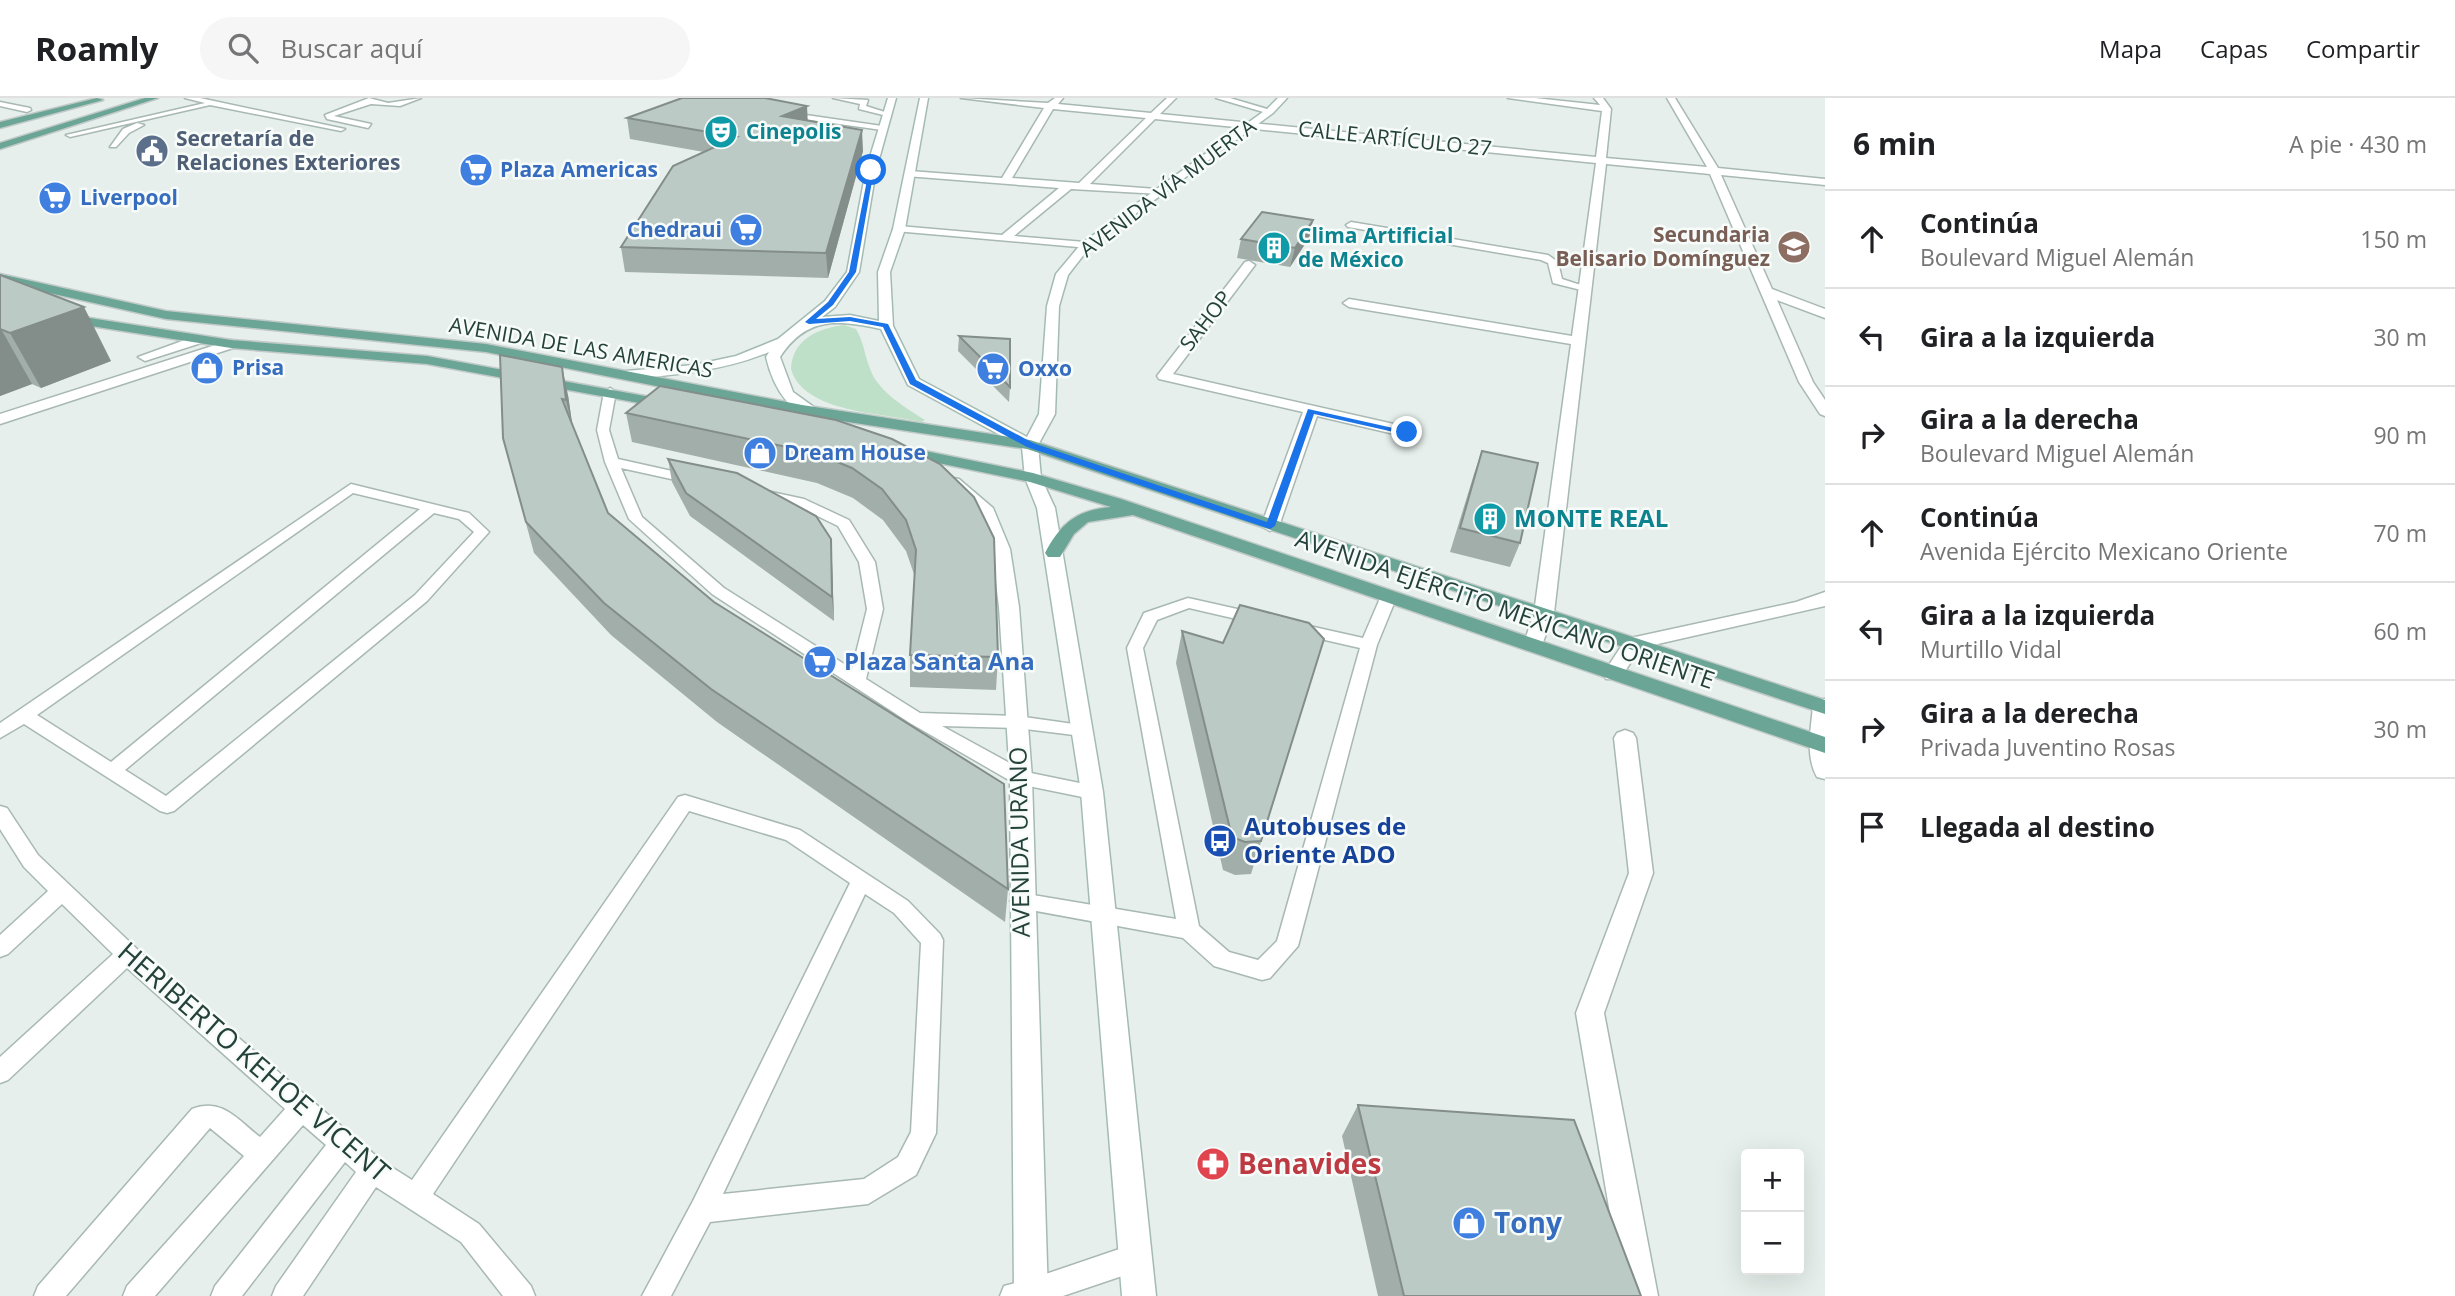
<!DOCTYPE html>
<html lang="es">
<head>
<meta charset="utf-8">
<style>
	body { margin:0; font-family:"Open Sans",sans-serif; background:#f6f6f6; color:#202124 }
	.controls { position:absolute; right:21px; bottom:21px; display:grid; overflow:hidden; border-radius:7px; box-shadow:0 7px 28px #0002 }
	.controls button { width:63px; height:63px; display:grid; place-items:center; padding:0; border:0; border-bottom:2px solid #e0e0e0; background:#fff; color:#202124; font:35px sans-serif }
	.stop { position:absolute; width:21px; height:21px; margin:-16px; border:5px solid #1a73e8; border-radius:50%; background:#fff }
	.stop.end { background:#1a73e8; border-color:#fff; box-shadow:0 2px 7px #0008 }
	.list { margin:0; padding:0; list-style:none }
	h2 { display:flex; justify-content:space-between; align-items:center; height:91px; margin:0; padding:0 28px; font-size:30px }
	h2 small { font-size:23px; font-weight:400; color:#757577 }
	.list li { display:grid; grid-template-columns:46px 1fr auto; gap:21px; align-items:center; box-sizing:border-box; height:98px; padding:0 28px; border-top:2px solid #e0e0e0 }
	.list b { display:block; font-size:26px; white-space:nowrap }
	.list p { margin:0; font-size:23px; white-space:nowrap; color:#757577 }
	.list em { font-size:23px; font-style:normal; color:#757577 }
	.icon { flex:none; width:38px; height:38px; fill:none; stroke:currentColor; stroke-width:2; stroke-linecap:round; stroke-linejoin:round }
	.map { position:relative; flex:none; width:1825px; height:1198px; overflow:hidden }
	header { display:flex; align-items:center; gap:42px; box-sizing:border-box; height:98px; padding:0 35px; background:#fff; border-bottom:2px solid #e0e0e0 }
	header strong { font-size:33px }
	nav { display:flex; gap:38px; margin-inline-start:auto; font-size:24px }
	.search { width:490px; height:63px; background:#f6f6f6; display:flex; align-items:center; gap:18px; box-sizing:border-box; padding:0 24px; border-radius:38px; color:#757577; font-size:26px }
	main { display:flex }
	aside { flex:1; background:#fff }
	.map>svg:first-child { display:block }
	.green { fill:#bfe0c8 }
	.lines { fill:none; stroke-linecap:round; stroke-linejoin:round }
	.lane-casing { stroke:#a8b8b2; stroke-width:3 }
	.street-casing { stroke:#a8b8b2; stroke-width:3 }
	.secondary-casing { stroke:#a4bbb3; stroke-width:3 }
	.primary-casing { stroke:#c2cac8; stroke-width:3 }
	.lane { fill:#fff; fill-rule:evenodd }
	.street { fill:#fff; fill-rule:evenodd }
	.secondary { fill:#fff; fill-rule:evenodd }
	.primary { fill:#6aa596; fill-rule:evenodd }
	.wall { fill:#a1aea9 }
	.shaded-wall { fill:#838d89 }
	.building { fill:#bbcac4; stroke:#838d89; stroke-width:2 }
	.route { fill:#1a73e8 }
	.labels { text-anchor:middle; stroke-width:5; stroke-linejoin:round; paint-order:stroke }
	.far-culture-label { font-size:21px; font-weight:bold; fill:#0d838f; stroke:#f7fbf9; text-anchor:start }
	.far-service-label { font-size:21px; font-weight:bold; fill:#4e5e75; stroke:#f7fbf9; text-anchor:start }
	.far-street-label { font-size:21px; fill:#24423a; stroke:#f7fbf9 }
	.far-shop-label { font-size:21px; font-weight:bold; fill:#366cbe; stroke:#f7fbf9; text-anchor:start }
	.far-education-label { font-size:21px; font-weight:bold; fill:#785e54; stroke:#f7fbf9; text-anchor:end }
	.culture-label { font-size:24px; font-weight:bold; fill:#0d838f; stroke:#f7fbf9; text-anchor:start }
	.street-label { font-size:24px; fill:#24423a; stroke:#f7fbf9 }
	.shop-label { font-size:24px; font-weight:bold; fill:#366cbe; stroke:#f7fbf9; text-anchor:start }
	.transit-label { font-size:24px; font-weight:bold; fill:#164399; stroke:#f7fbf9; text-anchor:start }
	.near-street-label { font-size:28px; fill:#24423a; stroke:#f7fbf9 }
	.near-health-label { font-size:28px; font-weight:bold; fill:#be3a42; stroke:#f7fbf9; text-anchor:start }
	.near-shop-label { font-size:28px; font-weight:bold; fill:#366cbe; stroke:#f7fbf9; text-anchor:start }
</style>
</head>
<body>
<header>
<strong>Roamly</strong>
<div class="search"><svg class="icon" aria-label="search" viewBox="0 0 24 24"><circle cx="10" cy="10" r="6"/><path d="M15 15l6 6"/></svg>Buscar aquí</div>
<nav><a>Mapa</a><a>Capas</a><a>Compartir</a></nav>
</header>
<main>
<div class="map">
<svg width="1825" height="1198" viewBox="0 0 1825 1198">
	<rect width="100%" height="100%" fill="#e6efeb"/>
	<path class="green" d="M844,227L856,231C864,244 865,260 871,273C879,294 906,310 925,322L922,324C884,315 803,315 791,271C792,242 818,230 844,227Z"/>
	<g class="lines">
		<defs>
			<path id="lane" d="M185,0H200L345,31L341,33L210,7L70,39L66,37L205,5Z
				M369,0L388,5L421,0L400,8L371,6L334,18L371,26L368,30L327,21L325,17Z
				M833,0L868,2L866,8L891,16L887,18L859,11L860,6Z
				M0,4L30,10L31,12L27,14L0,8Z
				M785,14L882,28L886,30L882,32L782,18Z
				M137,25L144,27L129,35L116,49H110L123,31Z
				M1351,124L1548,157L1558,164L1562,181L1590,190L1585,193L1553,185L1548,165L1541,162L1348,129L1346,127Z
				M610,290L616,294L609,332L618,361L699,379L701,382L694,386L621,370L642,419L724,490L852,571L867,511L859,464L838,428L795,407L757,399L755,396L762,392L804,401L849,422L875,464L883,511L866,581L920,615L1017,618L1088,628L1091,632L1088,636L1082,638L1017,630L942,628L1026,674L1099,689L1102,694L1099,699L1092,701L1014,685L910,625L712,496L629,421L605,364L597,332L604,294Z
				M351,386L469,415L489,434L427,503L174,713L167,715L160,713L24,626L0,640V625ZM353,395L420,411L111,664L37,617ZM434,415L459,421L474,434L415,497L166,698L125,672Z
				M1389,493L1397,498L1377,547L1298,848L1270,880L1262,882L1214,868L1183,840L1014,809L1010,803L1014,797L1021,795L1176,821L1127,550L1144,515L1188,500L1264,517L1266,521L1258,526L1189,510L1157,522L1143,550L1199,828L1229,854L1258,862L1277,843L1360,550L1290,534L1288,530L1296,525L1363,540L1381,498Z
				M685,697L800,732L908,803L940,836L943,842L936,1035L916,1077L868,1106L710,1124L671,1198H642L693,1103L850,785L786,742L689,713L433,1096L479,1126L531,1188L535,1198H503L461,1144L376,1089L303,1198H272L276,1188L356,1074L345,1064L242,1198H211L215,1188L326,1047L303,1027L155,1198H123L127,1188L244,1058L210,1030L66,1198H34L38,1188L192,1011C222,999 238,1022 260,1039L285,1011L127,870L8,982L0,985V959L113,856L62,806L8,856L0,859V837L48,793L24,769L0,731V708L7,710L38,757L156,869L382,1063L412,1082L678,699ZM865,796L894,815L921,845L911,1034L898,1059L864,1081L723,1096Z
				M1134,1146L1144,1150L1148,1160L1144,1170L1134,1174L1063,1198H1000L1004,1188L1031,1181Z"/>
			<path id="street" d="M961,0L1048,5L1055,0H1063L1058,6L1151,15L1167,0H1176L1160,16L1596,59L1602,13L1508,0H1535L1600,7L1594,0H1603L1611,11L1606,60L1707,69L1667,0H1675L1718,70L1825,81V87L1721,77L1772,191L1825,211V220L1777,202L1813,284L1825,302V318L1820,316L1799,284L1710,76L1606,66L1554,515L1540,552H1526L1523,548L1534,515L1571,246L1349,209L1343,205L1349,201L1572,238L1596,65L1155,21L1090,86L1156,91L1161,94L1160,96L1071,91L1014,138L1085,144L1091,148L1089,150L895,133L893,131L899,128L1002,137L1059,90L906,78L905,76L910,73L1002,80L1044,10ZM1053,11L1146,20L1079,85L1012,80Z
				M1216,0H1230L1274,13L1270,16Z
				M1249,163L1255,167L1173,276L1407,329L1415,334L1407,339L1317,318L1279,428L1270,433L1261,428L1303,314L1159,281L1157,278L1245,164Z
				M196,238L203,242L201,245L145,263L138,259Z
				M231,242L236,243V249L0,326V316Z
				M1825,494V508L1640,550L1620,581H1606L1603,576L1626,541L1796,504Z
				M1824,601H1825V681L1817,679C1805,658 1811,631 1813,608L1817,603Z
				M1625,632L1633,635L1636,640L1653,775L1604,915L1658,1198H1624L1576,915L1629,775L1614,640L1617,635Z"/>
			<path id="secondary" d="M888,0H896L876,72L859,174L835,209L822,219L850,217L879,223L878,174L893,131L920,0H928L905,131L890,174L893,228L919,281L1027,339L1039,316L1047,208L1056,176L1081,146L1267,11L1278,0H1287L1273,15L1089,150L1068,177L1059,208L1055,316L1038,347L1041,380L1055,410L1103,694L1156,1198H1122L1081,694L1037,410L1025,380L1022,349L908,287L881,231C837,222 807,218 780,259L793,294L829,320L821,325C789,316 773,289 766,259L769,254C723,273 675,277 626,281L619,277L626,273L694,267L736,258L778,241L825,203L847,174L866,72Z
				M953,380L959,381L993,410L1010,451L1019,509L1032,680L1048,1198H1014L1010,680L999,509L992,451L976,412L945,385Z"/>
			<path id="primary" d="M97,0L103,2L0,30V24Z
				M145,0H158L0,51V45Z
				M0,176L166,213L486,246L802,307L1030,342L1825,602V616L1027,351L802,317L486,254L166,221L0,184Z
				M64,216L231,242L427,258L672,303L679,307L672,311L427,266L231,250L59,223V217Z
				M896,347L1033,375L1121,401L1825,639V655L1133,417L1088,424L1074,436L1060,459H1048L1045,455C1061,425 1077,412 1111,409L1030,384L890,355L888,352Z"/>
		</defs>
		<use href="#lane" class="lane-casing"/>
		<use href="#street" class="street-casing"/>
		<use href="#secondary" class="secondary-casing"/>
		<use href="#primary" class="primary-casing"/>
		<use href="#lane" class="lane"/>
		<use href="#street" class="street"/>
		<use href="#secondary" class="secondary"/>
		<use href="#primary" class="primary"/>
	</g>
	<path class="wall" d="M627,20L808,23L863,53L828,180L625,174L621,149L704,54L630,41Z
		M1313,122L1309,140L1290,169L1237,160L1241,141Z
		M0,177L111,263L41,290L32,286L0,298Z
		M959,238L1010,289L1009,304L958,253Z
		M568,297L572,326L608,415L1008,791L1005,824L717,624L611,537L534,455L503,340Z
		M626,315L892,341L998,559L996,592L910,589V557L915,479L906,453L883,422L853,400L817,385L632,344Z
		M1482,353L1520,445L1510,469L1450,454L1474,376Z
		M668,361L832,465L834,523L690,418L672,384Z
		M1182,533L1223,545L1324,541L1251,776L1235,777L1223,772L1176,565Z
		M1358,1007L1641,1198H1378L1342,1038Z"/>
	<path class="shaded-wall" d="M807,8L808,28L782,18Z
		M862,32L863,53L828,180L826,155Z
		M1313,122L1309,140L1290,169L1295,150Z
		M84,209L111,263L41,290L10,235Z
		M0,231H1L32,286L0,298Z
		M562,269L568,297L573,331L566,302Z
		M831,441L832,465L834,523L832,499Z"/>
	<path class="building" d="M682,0H765L807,8L782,18L862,32L826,155L621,149L673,68L737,39L627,20Z
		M1262,114L1313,122L1295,150L1241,141Z
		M0,177L84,209L10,235L0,231Z
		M959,238L1010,241V289Z
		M500,257L562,269L566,302L562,301L608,415L714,504L1004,686L1008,791L711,591L604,505L526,424L503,340Z
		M660,288L836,322L892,341L940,366L974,399L994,440L998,559L910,557L916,452L906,422L882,391L852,370L815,355L626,315Z
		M1482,353L1538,365L1520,445L1460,430Z
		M668,361L737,375L816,418L831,441L832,499L686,395Z
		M1240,507L1309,525L1324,541L1261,743L1245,744L1232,739L1182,533L1223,545Z
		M1358,1007L1574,1022L1641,1198H1404Z"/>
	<path class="route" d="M871,71L874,72L856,174L833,207L816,221L850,219L888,226L916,282L1033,345L1267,424L1308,311L1411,334L1407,337L1314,316L1275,428L1270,431L1027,349L910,286L883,229L850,223L809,226L805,224L828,204L849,174L869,72Z"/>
	<defs>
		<symbol id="theatre-disc" viewBox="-11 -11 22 22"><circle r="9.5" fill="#0f9aa8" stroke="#f7fbf9"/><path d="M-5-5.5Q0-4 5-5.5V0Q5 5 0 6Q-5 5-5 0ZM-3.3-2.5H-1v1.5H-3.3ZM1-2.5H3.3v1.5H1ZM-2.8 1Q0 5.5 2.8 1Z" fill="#fff"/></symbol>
		<symbol id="civic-disc" viewBox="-11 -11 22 22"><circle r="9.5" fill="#5c6f8a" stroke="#f7fbf9"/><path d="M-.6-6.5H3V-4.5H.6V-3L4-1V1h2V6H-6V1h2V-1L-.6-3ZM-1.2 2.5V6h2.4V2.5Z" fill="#fff"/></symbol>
		<symbol id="supermarket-disc" viewBox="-11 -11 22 22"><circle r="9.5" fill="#3f7fe0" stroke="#f7fbf9"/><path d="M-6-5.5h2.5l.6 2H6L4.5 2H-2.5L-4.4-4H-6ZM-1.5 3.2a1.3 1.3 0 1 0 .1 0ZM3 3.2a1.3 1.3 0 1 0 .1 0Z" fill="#fff"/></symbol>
		<symbol id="school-disc" viewBox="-11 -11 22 22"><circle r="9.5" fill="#8d6e63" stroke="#f7fbf9"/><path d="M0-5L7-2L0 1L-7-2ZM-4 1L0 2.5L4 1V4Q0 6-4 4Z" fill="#fff"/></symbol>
		<symbol id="building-disc" viewBox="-11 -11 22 22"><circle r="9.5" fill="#0f9aa8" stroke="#f7fbf9"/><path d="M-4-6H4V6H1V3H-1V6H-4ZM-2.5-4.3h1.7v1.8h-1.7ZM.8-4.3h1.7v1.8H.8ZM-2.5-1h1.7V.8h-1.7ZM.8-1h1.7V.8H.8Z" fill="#fff"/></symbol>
		<symbol id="shop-disc" viewBox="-11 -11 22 22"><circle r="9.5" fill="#3f7fe0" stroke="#f7fbf9"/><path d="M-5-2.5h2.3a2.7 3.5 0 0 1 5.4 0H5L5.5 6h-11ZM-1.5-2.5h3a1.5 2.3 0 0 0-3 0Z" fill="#fff"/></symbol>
		<symbol id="bus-disc" viewBox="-11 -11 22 22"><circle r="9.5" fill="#1a4fb4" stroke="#f7fbf9"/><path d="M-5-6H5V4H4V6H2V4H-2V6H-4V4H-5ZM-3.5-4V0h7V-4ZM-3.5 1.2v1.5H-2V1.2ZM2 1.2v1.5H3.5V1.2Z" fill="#fff"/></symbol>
		<symbol id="pharmacy-disc" viewBox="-11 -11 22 22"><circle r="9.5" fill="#e0444e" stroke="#f7fbf9"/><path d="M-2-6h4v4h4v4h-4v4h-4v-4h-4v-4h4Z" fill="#fff"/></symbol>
	</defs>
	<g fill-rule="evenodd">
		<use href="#theatre-disc" x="702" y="15" width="38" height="38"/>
		<use href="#civic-disc" x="133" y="34" width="38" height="38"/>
		<use href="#supermarket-disc" x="457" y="53" width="38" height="38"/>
		<use href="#supermarket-disc" x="36" y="81" width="38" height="38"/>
		<use href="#supermarket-disc" x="727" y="113" width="38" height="38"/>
		<use href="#school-disc" x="1775" y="130" width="38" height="38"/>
		<use href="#building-disc" x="1255" y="131" width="38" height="38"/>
		<use href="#shop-disc" x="188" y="251" width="38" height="38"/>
		<use href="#supermarket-disc" x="974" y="252" width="38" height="38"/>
		<use href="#shop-disc" x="741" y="336" width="38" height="38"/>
		<use href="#building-disc" x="1471" y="402" width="38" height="38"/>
		<use href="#supermarket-disc" x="801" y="545" width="38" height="38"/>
		<use href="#bus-disc" x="1201" y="724" width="38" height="38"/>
		<use href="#pharmacy-disc" x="1194" y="1047" width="38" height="38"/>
		<use href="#shop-disc" x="1450" y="1106" width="38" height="38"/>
	</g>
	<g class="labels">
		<g class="far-culture-label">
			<text x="746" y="41">Cinepolis</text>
			<text x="1298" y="145">Clima Artificial<tspan x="1298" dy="24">de México</tspan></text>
		</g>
		<g class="far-service-label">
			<text x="176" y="48">Secretaría de<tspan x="176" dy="24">Relaciones Exteriores</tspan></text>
		</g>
		<g class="far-street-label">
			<text transform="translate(1395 41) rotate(6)" y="7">CALLE ARTÍCULO 27</text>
			<text transform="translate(1168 90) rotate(-37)" y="7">AVENIDA VÍA MUERTA</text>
			<text transform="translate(1206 223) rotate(-52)" y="7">SAHOP</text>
			<text transform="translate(581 250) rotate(10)" y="7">AVENIDA DE LAS AMERICAS</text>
		</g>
		<g class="far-shop-label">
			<text x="500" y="79">Plaza Americas</text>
			<text x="80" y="107">Liverpool</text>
			<text x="722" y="139" text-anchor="end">Chedraui</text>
			<text x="232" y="277">Prisa</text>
			<text x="1018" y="278">Oxxo</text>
			<text x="784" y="362">Dream House</text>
		</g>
		<g class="far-education-label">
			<text x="1770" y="144">Secundaria<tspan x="1770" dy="24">Belisario Domínguez</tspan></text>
		</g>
		<g class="culture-label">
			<text x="1514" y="429">MONTE REAL</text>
		</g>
		<g class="street-label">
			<text transform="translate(1505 512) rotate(19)" y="8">AVENIDA EJÉRCITO MEXICANO ORIENTE</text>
			<text transform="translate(1020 744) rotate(-91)" y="8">AVENIDA URANO</text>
		</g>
		<g class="shop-label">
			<text x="844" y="572">Plaza Santa Ana</text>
		</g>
		<g class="transit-label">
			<text x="1244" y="737">Autobuses de<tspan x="1244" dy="28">Oriente ADO</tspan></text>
		</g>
		<g class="near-street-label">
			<text transform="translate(254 964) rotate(41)" y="10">HERIBERTO KEHOE VICENT</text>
		</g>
		<g class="near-health-label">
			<text x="1238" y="1076">Benavides</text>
		</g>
		<g class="near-shop-label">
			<text x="1494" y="1135">Tony</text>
		</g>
	</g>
</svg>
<div class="controls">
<button>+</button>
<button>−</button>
</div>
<div class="stop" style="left:871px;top:72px"></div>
<div class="stop end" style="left:1407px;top:334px"></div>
</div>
<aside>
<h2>6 min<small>A pie · 430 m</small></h2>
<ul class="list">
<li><svg class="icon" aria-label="ahead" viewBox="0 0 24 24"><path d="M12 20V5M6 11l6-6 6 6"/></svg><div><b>Continúa</b><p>Boulevard Miguel Alemán</p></div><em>150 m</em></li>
<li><svg class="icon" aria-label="left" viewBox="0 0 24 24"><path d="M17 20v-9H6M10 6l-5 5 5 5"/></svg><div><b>Gira a la izquierda</b></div><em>30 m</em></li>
<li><svg class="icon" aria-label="right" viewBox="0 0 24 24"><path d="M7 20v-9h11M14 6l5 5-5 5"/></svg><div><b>Gira a la derecha</b><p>Boulevard Miguel Alemán</p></div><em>90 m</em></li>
<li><svg class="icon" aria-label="ahead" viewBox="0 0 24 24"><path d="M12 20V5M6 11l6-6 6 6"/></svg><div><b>Continúa</b><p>Avenida Ejército Mexicano Oriente</p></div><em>70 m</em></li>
<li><svg class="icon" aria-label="left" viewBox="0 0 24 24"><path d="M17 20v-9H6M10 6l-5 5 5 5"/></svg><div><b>Gira a la izquierda</b><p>Murtillo Vidal</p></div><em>60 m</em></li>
<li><svg class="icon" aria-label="right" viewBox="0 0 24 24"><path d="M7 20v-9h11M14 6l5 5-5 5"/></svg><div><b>Gira a la derecha</b><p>Privada Juventino Rosas</p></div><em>30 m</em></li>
<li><svg class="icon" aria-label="arrive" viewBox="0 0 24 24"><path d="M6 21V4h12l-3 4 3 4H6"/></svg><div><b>Llegada al destino</b></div></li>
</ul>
</aside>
</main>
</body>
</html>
